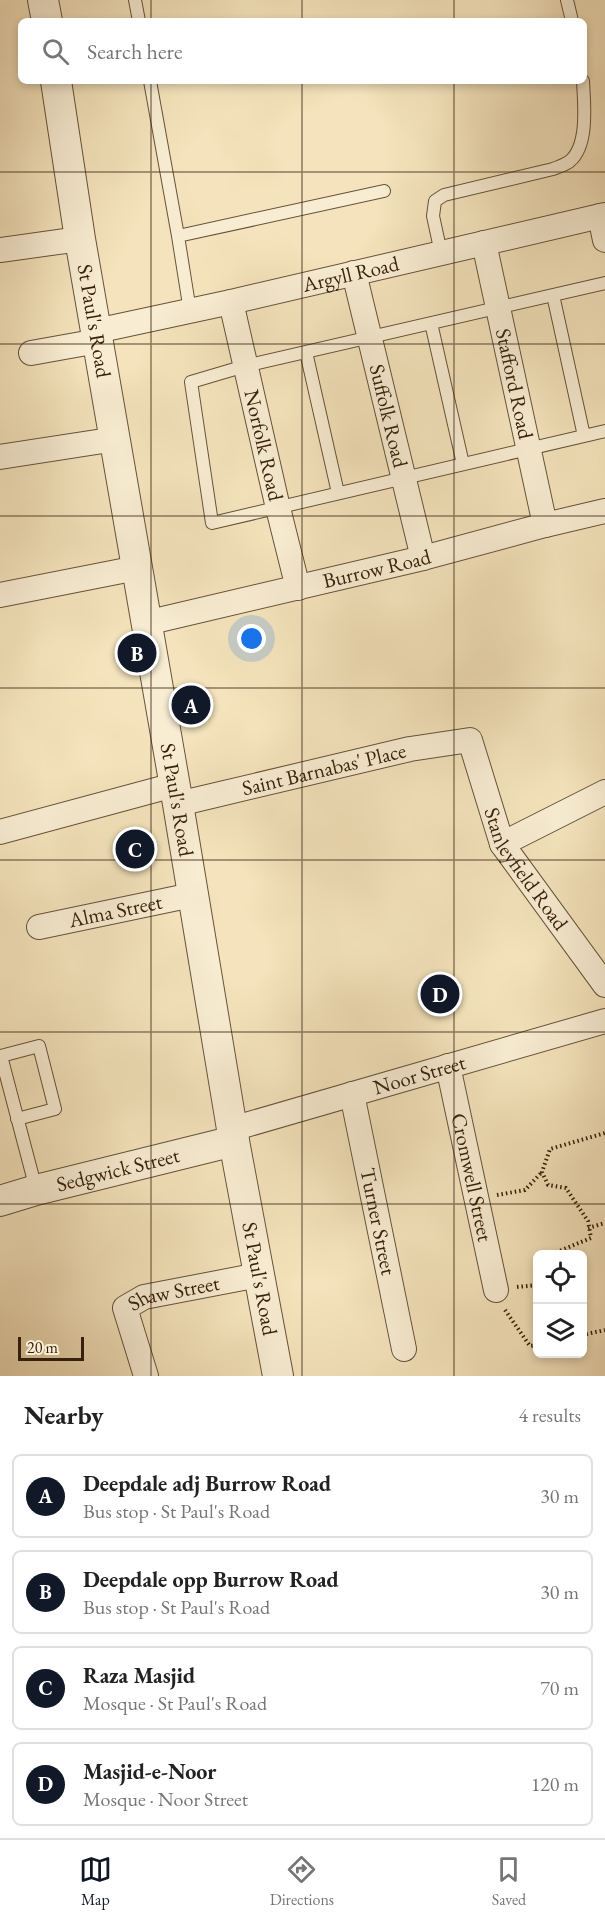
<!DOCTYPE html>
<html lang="en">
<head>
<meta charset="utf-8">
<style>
	body { margin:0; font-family:"EB Garamond",serif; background:#f2f2f2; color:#222 }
	.controls { position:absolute; right:18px; bottom:18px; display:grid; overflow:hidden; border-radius:9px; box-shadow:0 3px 9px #0003 }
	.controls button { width:54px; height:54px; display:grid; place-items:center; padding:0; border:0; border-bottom:2px solid #e0e0e0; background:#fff; color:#222; font:30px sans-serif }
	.scale { position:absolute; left:18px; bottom:15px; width:66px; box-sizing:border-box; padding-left:6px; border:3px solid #36210d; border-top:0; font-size:16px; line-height:21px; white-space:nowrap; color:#36210d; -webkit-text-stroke:4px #f8edd3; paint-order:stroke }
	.you { position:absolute; left:252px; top:639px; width:21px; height:21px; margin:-15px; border:4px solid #fff; border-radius:50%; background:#1a73e8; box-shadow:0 0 0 9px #1a73e833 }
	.badge { display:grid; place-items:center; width:39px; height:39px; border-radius:50%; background:#111827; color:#fff; font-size:20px; font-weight:700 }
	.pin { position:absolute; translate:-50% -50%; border:3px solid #fff; box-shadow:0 2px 6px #0006 }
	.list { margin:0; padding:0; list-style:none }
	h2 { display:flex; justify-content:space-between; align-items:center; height:78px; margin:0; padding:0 24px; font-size:26px }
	h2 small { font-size:20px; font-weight:400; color:#767676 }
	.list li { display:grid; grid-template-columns:39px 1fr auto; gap:18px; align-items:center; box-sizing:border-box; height:84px; margin:0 12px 12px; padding:0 12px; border:2px solid #e0e0e0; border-radius:9px }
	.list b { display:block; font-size:22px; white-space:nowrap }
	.list p { margin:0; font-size:20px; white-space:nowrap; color:#767676 }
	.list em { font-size:20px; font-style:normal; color:#767676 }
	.icon { flex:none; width:33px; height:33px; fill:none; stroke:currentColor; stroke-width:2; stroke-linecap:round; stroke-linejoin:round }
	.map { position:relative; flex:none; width:605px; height:1376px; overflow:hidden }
	.search { position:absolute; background:#fff; box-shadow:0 3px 9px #0003; left:18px; right:18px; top:18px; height:66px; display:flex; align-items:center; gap:15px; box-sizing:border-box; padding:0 21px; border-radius:9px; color:#767676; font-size:22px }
	.sheet { height:462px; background:#fff }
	nav { display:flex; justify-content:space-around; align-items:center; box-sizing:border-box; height:84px; border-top:2px solid #e0e0e0; background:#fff; font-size:16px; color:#767676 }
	nav a { display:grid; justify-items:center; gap:3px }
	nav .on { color:#111827 }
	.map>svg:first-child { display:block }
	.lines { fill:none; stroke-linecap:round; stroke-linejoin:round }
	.service-casing { stroke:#665239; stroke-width:14 }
	.minor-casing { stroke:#665239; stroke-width:26 }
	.tertiary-casing { stroke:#665239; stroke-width:32 }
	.path { stroke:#36210d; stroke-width:4; stroke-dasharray:1.5 3; stroke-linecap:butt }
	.service { stroke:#f8edd3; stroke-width:12 }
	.minor { stroke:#f8edd3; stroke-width:24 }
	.tertiary { stroke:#f8edd3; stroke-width:30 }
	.grid { fill:none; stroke:#36210d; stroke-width:1.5; stroke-opacity:0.55 }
	.labels { text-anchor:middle; stroke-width:4.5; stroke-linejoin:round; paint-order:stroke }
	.street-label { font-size:21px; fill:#36210d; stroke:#f8edd3 }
</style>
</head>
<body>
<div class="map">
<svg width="605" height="1376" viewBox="0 0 605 1376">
	<rect width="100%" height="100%" fill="#f4e3bc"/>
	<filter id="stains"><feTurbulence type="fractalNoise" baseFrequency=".00333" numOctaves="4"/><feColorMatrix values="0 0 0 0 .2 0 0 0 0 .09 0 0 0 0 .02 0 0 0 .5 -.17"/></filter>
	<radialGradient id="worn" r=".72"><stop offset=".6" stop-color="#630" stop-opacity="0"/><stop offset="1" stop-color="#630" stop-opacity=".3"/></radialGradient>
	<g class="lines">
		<defs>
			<path id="service" d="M135,0L139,21
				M567,0L572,21
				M150,81L178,236L190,311
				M178,236L384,191
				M441,253L433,216L435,201L444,195L553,169C558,167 565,165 570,161C589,145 584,103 583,81
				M605,283L245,366L191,382L212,523L605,431
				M553,295L584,436
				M431,323L463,464
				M306,352L338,493
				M17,1119L55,1109L39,1046L1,1056L36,1189"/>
			<g id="minor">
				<path d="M600,216L605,240"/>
				<path id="s1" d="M484,243L545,525"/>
				<path d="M0,250L80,239"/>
				<path id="s2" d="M354,273L423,558"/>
				<path id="s3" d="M231,302L278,508L298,588"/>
				<path id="s4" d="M96,331L231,302L605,215"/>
				<path d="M31,353L98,341"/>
				<path d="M0,457L116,439"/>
				<path d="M0,595L137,568"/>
				<path id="s5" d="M146,623L423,558L545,525L605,511"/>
				<path id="s6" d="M178,804L410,749L470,740L502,844L605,985"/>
				<path d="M0,832L174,785"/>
				<path d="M502,844L605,792"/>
				<path id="s7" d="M39,927L192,895"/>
				<path id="s8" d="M448,1066L496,1290"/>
				<path id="s9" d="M352,1094L404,1349"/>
				<path id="s10" d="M232,1129L605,1021"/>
				<path id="s11" d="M146,1376L125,1308L144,1297L259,1275"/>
			</g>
			<g id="tertiary">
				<path d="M43,0L47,21"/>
				<path id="s12" d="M56,81L80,239L178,804L234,1141L278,1376"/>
				<path id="s13" d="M0,1201L36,1190L234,1141"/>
			</g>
		</defs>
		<use href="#service" class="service-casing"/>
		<use href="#minor" class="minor-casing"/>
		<use href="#tertiary" class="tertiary-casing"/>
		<path class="path" d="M497,1195L525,1190L542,1172
			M588,1228L605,1223
			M552,1254L591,1238L588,1221L566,1188L548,1185L542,1172L550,1149L605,1133
			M538,1260L536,1261L538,1271
			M517,1287L538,1285
			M505,1310L530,1346L538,1345
			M582,1335L605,1330"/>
		<use href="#service" class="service"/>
		<use href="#minor" class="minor"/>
		<use href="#tertiary" class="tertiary"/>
	</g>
	<path class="grid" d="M151,0V21M302,0V21M454,0V21M151,81V1376M302,81V1376M454,81V1376M0,172H605M0,344H605M0,516H605M0,688H605M0,860H605M0,1032H605M0,1204H605"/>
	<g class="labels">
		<g class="street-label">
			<text dy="7" stroke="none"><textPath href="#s4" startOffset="261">Argyll Road</textPath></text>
			<text dy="7" stroke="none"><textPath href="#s12" startOffset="243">St Paul's Road</textPath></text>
			<text dy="7" stroke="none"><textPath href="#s1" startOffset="144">Stafford Road</textPath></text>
			<text dy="7" stroke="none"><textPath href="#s2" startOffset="147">Suffolk Road</textPath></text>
			<text dy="7" stroke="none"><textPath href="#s3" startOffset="147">Norfolk Road</textPath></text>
			<text dy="7" stroke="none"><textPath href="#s5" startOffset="237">Burrow Road</textPath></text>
			<text dy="7" stroke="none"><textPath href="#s6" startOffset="150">Saint Barnabas' Place</textPath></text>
			<text dy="7" stroke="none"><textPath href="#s12" startOffset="729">St Paul's Road</textPath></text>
			<text dy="7" stroke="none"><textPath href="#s6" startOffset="441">Stanleyfield Road</textPath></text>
			<text dy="7" stroke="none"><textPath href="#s7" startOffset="78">Alma Street</textPath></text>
			<text dy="7" stroke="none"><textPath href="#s10" startOffset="195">Noor Street</textPath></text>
			<text dy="7" stroke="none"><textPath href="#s13" startOffset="122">Sedgwick Street</textPath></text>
			<text dy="7" stroke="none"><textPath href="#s8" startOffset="114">Cromwell Street</textPath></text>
			<text dy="7" stroke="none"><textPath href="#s9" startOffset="130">Turner Street</textPath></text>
			<text dy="7" stroke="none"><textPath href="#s12" startOffset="1215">St Paul's Road</textPath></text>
			<text dy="7" stroke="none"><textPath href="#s11" startOffset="123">Shaw Street</textPath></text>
		</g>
	</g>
	<rect width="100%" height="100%" filter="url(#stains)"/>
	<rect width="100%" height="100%" fill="url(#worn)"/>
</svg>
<div class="controls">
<button><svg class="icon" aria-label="locate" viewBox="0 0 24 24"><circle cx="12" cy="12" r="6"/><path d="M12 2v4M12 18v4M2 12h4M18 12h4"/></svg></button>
<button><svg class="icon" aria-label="layers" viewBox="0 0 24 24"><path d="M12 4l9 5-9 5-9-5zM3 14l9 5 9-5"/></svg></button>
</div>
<div class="scale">20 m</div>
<div class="you"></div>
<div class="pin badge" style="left:191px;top:705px">A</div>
<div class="pin badge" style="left:137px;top:653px">B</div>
<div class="pin badge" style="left:135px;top:849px">C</div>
<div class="pin badge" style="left:440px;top:994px">D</div>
<div class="search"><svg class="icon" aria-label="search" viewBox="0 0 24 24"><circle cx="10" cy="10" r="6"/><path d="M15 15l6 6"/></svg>Search here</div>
</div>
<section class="sheet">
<h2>Nearby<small>4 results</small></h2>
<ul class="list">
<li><span class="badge">A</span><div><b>Deepdale adj Burrow Road</b><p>Bus stop · St Paul's Road</p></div><em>30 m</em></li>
<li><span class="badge">B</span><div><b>Deepdale opp Burrow Road</b><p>Bus stop · St Paul's Road</p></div><em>30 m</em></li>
<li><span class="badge">C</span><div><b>Raza Masjid</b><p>Mosque · St Paul's Road</p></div><em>70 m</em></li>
<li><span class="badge">D</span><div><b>Masjid-e-Noor</b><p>Mosque · Noor Street</p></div><em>120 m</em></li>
</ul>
</section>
<nav>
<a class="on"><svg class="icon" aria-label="map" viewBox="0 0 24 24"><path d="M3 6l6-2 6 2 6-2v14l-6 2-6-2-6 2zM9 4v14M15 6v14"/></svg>Map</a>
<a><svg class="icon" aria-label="directions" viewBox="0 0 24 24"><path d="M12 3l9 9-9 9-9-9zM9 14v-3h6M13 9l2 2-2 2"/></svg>Directions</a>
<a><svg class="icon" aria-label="saved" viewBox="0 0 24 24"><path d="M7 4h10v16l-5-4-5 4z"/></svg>Saved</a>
</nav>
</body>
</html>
